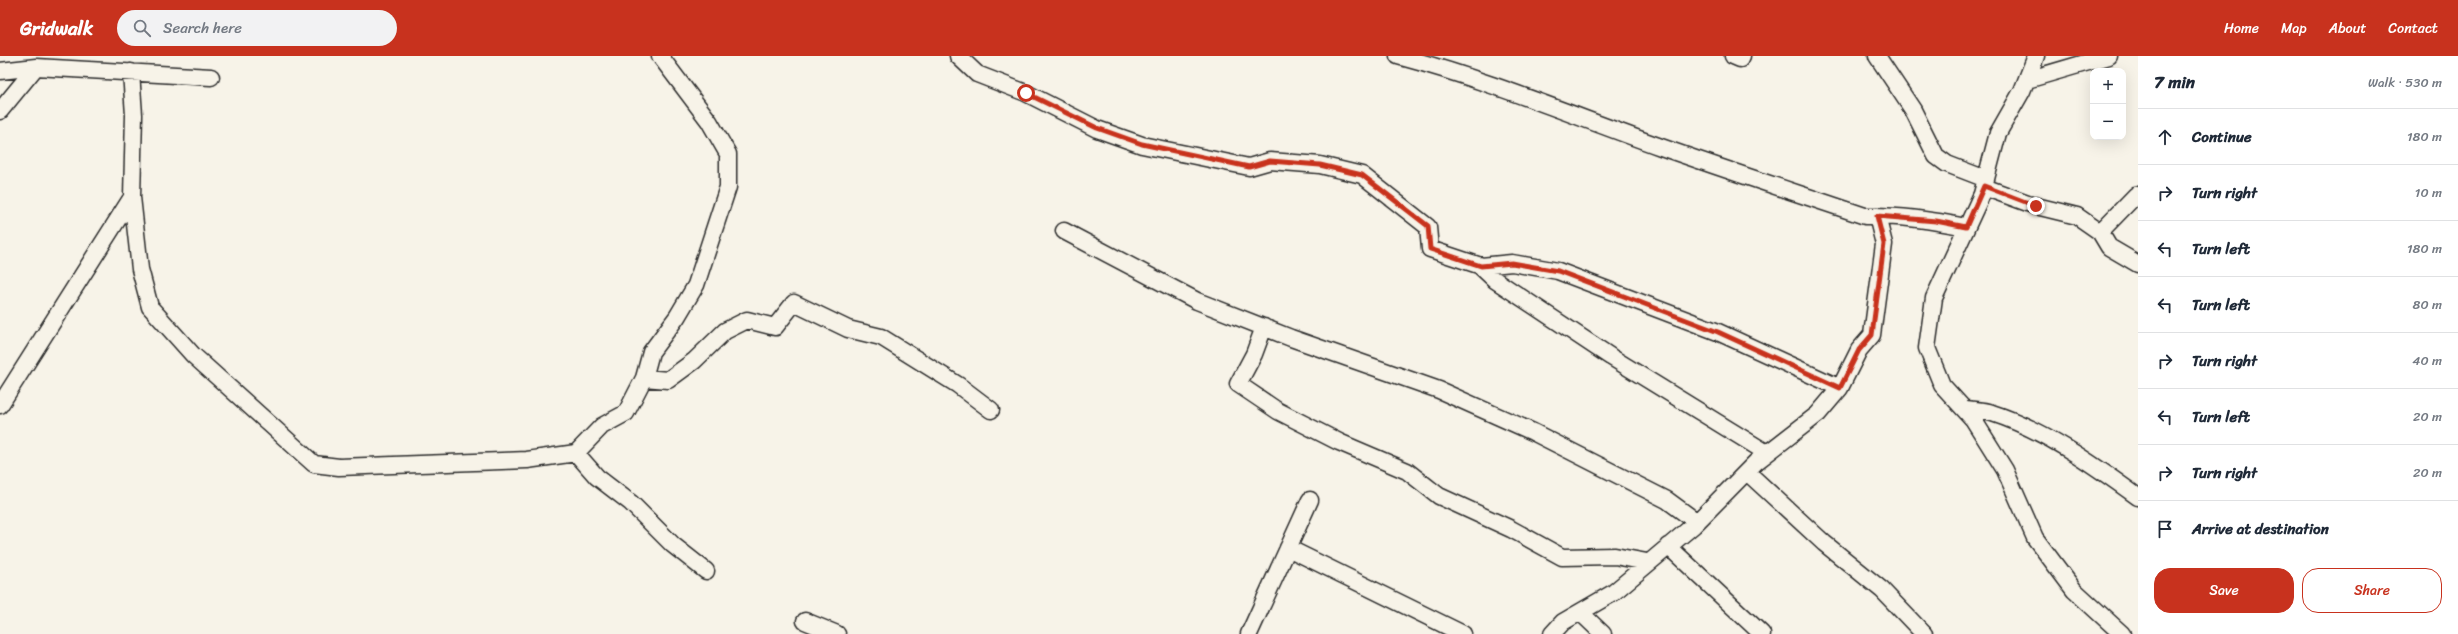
<!DOCTYPE html>
<html lang="en">
<head>
<meta charset="utf-8">
<style>
	body { margin:0; font-family:Sriracha,sans-serif; background:#f2f2f3; color:#1f2937 }
	.controls { position:absolute; right:12px; top:12px; display:grid; overflow:hidden; border-radius:8px; box-shadow:0 4px 16px #0002 }
	.controls button { width:36px; height:36px; display:grid; place-items:center; padding:0; border:0; border-bottom:1px solid #e0e1e3; background:#fff; color:#1f2937; font:20px sans-serif }
	.stop { position:absolute; width:12px; height:12px; margin:-9px; border:3px solid #c8321e; border-radius:50%; background:#fff }
	.stop.end { background:#c8321e; border-color:#fff; box-shadow:0 1px 4px #0008 }
	.list { margin:0; padding:0; list-style:none }
	h2 { display:flex; justify-content:space-between; align-items:center; height:52px; margin:0; padding:0 16px; font-size:17px }
	h2 small { font-size:13px; font-weight:400; color:#747a83 }
	.list li { display:grid; grid-template-columns:26px 1fr auto; gap:12px; align-items:center; box-sizing:border-box; height:56px; padding:0 16px; border-top:1px solid #e0e1e3 }
	.list b { display:block; font-size:15px; white-space:nowrap }
	.list em { font-size:13px; font-style:normal; color:#747a83 }
	.actions { display:flex; gap:8px; padding:12px 16px }
	.actions a { flex:1; padding:9px 0; border:1px solid #c8321e; border-radius:16px; text-align:center; font-size:14px; color:#c8321e }
	.actions .main { background:#c8321e; color:#fff }
	.icon { flex:none; width:22px; height:22px; fill:none; stroke:currentColor; stroke-width:2; stroke-linecap:round; stroke-linejoin:round }
	.map { position:relative; flex:none; width:2138px; height:578px; overflow:hidden }
	header { display:flex; align-items:center; gap:24px; box-sizing:border-box; height:56px; padding:0 20px; background:#c8321e; color:#fff }
	header strong { font-size:19px }
	nav { display:flex; gap:22px; margin-inline-start:auto; font-size:14px }
	.search { width:280px; height:36px; background:#f2f2f3; display:flex; align-items:center; gap:10px; box-sizing:border-box; padding:0 14px; border-radius:22px; color:#747a83; font-size:15px }
	main { display:flex }
	aside { flex:1; background:#fff }
	.map>svg:first-child { display:block }
	.lines { fill:none; stroke-linecap:round; stroke-linejoin:round }
	.minor-casing { stroke:#2b2b2b; stroke-width:19 }
	.minor { stroke:#f7f3e8; stroke-width:16 }
	.route { stroke:#c8321e; stroke-width:5 }
</style>
</head>
<body>
<header>
<strong>Gridwalk</strong>
<div class="search"><svg class="icon" aria-label="search" viewBox="0 0 24 24"><circle cx="10" cy="10" r="6"/><path d="M15 15l6 6"/></svg>Search here</div>
<nav><a>Home</a><a>Map</a><a>About</a><a>Contact</a></nav>
</header>
<main>
<div class="map">
<svg width="2138" height="578" viewBox="0 0 2138 578">
	<rect width="100%" height="100%" fill="#f7f3e8"/>
	<filter id="ink" filterUnits="userSpaceOnUse"><feTurbulence type="fractalNoise" baseFrequency=".025" numOctaves="2"/><feDisplacementMap in="SourceGraphic" scale="8" xChannelSelector="R" yChannelSelector="G"/><feConvolveMatrix kernelMatrix="1 2 1 2 8 2 1 2 1" color-interpolation-filters="sRGB"/></filter>
	<g filter="url(#ink)">
		<g class="lines">
			<defs>
				<path id="minor" d="M958,0L977,18L1026,37L1097,73L1142,89L1249,111L1270,105L1320,109L1362,119L1428,171L1430,193L1481,210L1512,207L1558,215L1718,276L1840,332
					M1398,0C1488,24 1574,60 1661,91C1729,115 1797,137 1865,160C1900,159 1932,164 1966,171
					M1733,0L1740,3L1742,0
					M1877,0L1913,54L1936,100L1947,108L1986,123
					M2036,0L2022,35L1998,77L1982,138L1934,242L1927,292L1942,329L1973,363L2005,414L2035,482L2074,534L2122,578
					M0,15L36,11
					M131,16L134,59L132,141L140,213L150,251L193,299L314,408L339,411L527,404L576,397L602,370L626,357L644,322L651,296L677,261L696,229L728,131V98L709,65L660,0
					M2027,24L2109,0
					M0,55L36,11L211,21
					M1984,131L2036,150L2077,160L2100,176L2136,139L2138,140
					M1064,175L1197,245L1291,282L1439,334L1533,376L1667,444L1697,466
					M2100,176L2109,191L2138,208
					M1479,209L1495,224L1611,301L1767,397
					M1264,271L1254,298L1238,328L1278,355L1339,386L1407,415L1439,440L1511,473L1562,501L1615,500L1647,506
					M644,322L668,324L694,305L725,275L747,264L775,271L794,247L848,273L881,281L958,329L991,354
					M0,349L132,141
					M1965,353C1973,354 1984,354 1992,357C2045,374 2094,409 2138,441
					M576,397L597,421L631,447L673,489L706,515
					M1747,416L1824,487L1882,534L1924,578
					M1668,490L1762,578
					M1288,492L1463,578
					M1580,556L1603,578
					M805,565L837,578
					M1249,578L1310,444
					M1552,578L1563,566L1613,537L1694,469L1756,406L1818,358L1840,332L1859,294L1872,279L1884,188L1877,160"/>
			</defs>
			<use href="#minor" class="minor-casing"/>
			<use href="#minor" class="minor"/>
		</g>
	</g>
	<g class="lines" filter="url(#ink)">
		<path class="route" d="M1026,37L1097,72L1142,88L1249,111L1270,105L1320,109L1362,119L1428,170L1430,193L1481,210L1512,207L1558,215L1718,276L1840,332L1859,294L1872,279L1884,188L1877,160L1936,165L1966,171L1984,130L2036,150"/>
	</g>
</svg>
<div class="controls">
<button>+</button>
<button>−</button>
</div>
<div class="stop" style="left:1026px;top:37px"></div>
<div class="stop end" style="left:2036px;top:150px"></div>
</div>
<aside>
<h2>7 min<small>Walk · 530 m</small></h2>
<ul class="list">
<li><svg class="icon" aria-label="ahead" viewBox="0 0 24 24"><path d="M12 20V5M6 11l6-6 6 6"/></svg><div><b>Continue</b></div><em>180 m</em></li>
<li><svg class="icon" aria-label="right" viewBox="0 0 24 24"><path d="M7 20v-9h11M14 6l5 5-5 5"/></svg><div><b>Turn right</b></div><em>10 m</em></li>
<li><svg class="icon" aria-label="left" viewBox="0 0 24 24"><path d="M17 20v-9H6M10 6l-5 5 5 5"/></svg><div><b>Turn left</b></div><em>180 m</em></li>
<li><svg class="icon" aria-label="left" viewBox="0 0 24 24"><path d="M17 20v-9H6M10 6l-5 5 5 5"/></svg><div><b>Turn left</b></div><em>80 m</em></li>
<li><svg class="icon" aria-label="right" viewBox="0 0 24 24"><path d="M7 20v-9h11M14 6l5 5-5 5"/></svg><div><b>Turn right</b></div><em>40 m</em></li>
<li><svg class="icon" aria-label="left" viewBox="0 0 24 24"><path d="M17 20v-9H6M10 6l-5 5 5 5"/></svg><div><b>Turn left</b></div><em>20 m</em></li>
<li><svg class="icon" aria-label="right" viewBox="0 0 24 24"><path d="M7 20v-9h11M14 6l5 5-5 5"/></svg><div><b>Turn right</b></div><em>20 m</em></li>
<li><svg class="icon" aria-label="arrive" viewBox="0 0 24 24"><path d="M6 21V4h12l-3 4 3 4H6"/></svg><div><b>Arrive at destination</b></div></li>
</ul>
<div class="actions"><a class="main">Save</a><a>Share</a></div>
</aside>
</main>
</body>
</html>
